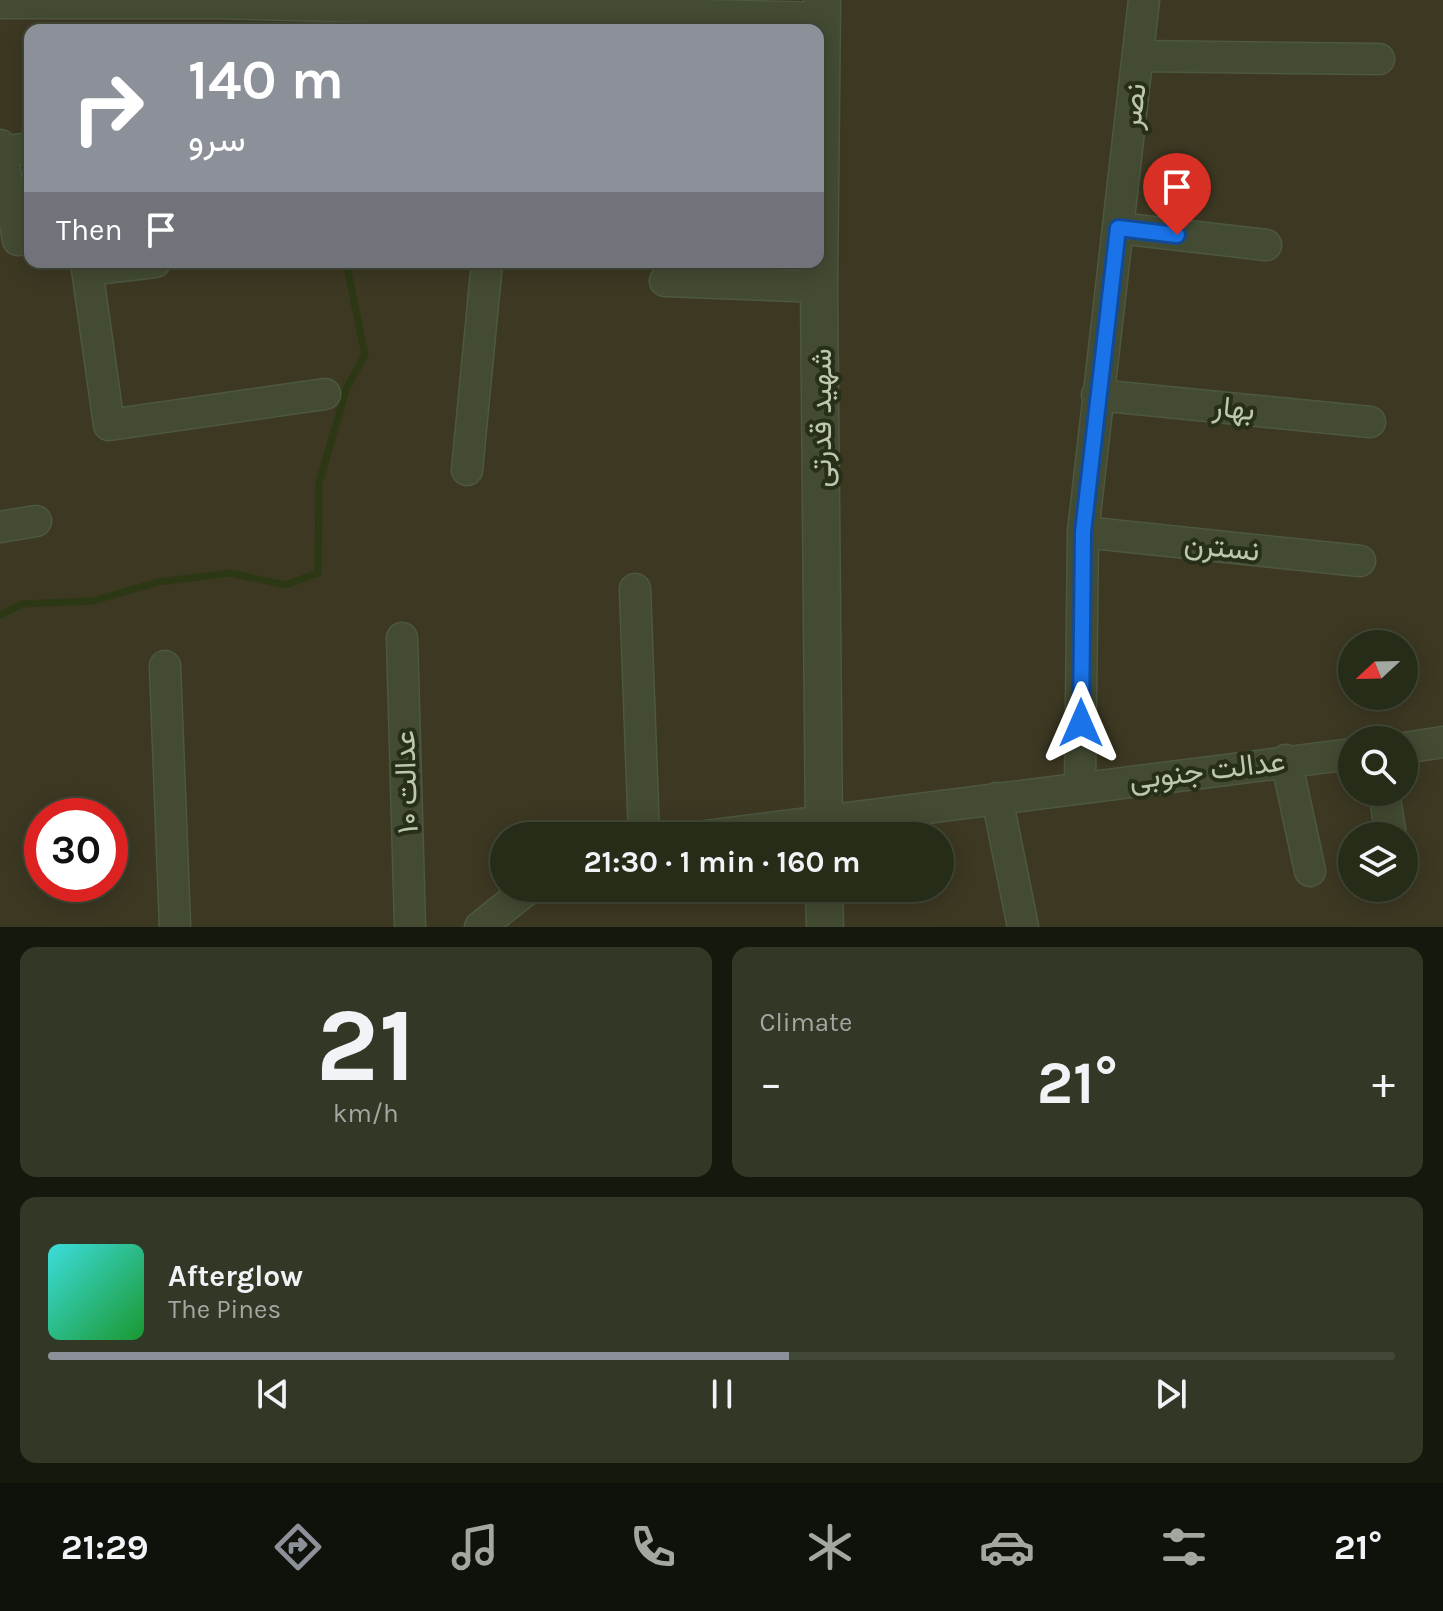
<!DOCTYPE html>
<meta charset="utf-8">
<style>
body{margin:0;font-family:Karla,Vazirmatn,sans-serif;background:#313825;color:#f1f3f6;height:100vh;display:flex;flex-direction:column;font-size:30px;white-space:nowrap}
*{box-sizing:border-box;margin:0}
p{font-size:26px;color:#a3a7a2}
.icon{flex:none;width:44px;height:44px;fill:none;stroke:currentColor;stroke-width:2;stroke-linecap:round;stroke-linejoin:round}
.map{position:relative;height:927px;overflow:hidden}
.sheet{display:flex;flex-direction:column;gap:20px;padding:20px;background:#14180d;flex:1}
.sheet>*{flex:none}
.hud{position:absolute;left:24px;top:24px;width:800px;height:244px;border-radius:16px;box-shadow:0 4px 20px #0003,0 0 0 2px #424837;background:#8c9099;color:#fff;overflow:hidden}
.needle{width:52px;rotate:248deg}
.controls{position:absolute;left:1338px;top:630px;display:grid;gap:16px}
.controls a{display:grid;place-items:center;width:80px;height:80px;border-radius:50%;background:#252c18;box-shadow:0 4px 20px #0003,0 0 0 2px #424837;font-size:40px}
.speed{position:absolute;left:24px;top:798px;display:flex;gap:16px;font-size:40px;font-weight:700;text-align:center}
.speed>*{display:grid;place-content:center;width:104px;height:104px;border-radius:50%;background:#252c18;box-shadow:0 4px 20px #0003,0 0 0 2px #424837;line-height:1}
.speed .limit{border:12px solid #d22;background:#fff;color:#111}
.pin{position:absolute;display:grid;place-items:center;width:68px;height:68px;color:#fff;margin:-82px -34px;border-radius:50% 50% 50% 0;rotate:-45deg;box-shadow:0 0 8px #0007}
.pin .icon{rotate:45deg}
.me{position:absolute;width:88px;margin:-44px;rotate:0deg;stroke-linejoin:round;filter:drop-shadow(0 0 6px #0008)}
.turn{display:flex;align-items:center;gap:28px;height:168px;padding:0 32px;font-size:36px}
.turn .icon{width:104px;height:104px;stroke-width:2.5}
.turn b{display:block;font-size:56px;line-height:68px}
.then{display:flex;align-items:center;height:76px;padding:0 32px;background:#0003;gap:16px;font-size:30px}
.big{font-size:60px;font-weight:700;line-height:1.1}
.sheet .widget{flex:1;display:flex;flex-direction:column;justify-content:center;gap:12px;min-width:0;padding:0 28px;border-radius:16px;background:#313825}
.sheet .dial{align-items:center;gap:0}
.dial b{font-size:104px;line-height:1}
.song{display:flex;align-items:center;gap:24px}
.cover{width:96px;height:96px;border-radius:12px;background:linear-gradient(135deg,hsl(180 70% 55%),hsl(130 70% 35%))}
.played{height:8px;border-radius:4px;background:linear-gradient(90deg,#8c9099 55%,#424837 55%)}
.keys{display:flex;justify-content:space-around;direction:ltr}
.heat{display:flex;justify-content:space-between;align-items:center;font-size:44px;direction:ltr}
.sheet .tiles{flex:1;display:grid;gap:20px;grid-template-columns:1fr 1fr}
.widget:last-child{grid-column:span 2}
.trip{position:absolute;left:490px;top:822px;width:464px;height:80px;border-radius:40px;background:#252c18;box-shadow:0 4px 20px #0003,0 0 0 2px #424837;font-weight:700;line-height:80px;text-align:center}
.dock{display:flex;height:128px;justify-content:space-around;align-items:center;background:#0f120a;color:#a3a7a2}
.dock .icon{width:56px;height:56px}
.dock .on{color:#8c9099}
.dock b{font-size:36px;color:#f1f3f6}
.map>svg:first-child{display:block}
</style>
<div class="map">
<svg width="1443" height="927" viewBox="0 0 1443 927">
<rect width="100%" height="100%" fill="#313b20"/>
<path fill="#3c3822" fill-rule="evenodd" d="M0,0H1443V927H0ZM30,30H818V262H30ZM1352,644H1404V696H1352ZM1352,740H1404V792H1352ZM42,816H110V884H42ZM504,836H940V888H504ZM1352,836H1404V888H1352Z"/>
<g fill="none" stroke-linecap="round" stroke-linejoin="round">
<path stroke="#2b3813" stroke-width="7" d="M398,30L402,14
M0,615L22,604L93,601L158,582L230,573L285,585L318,573L319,483L347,387L365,355L346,262"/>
<defs>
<path id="minor" d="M0,3H213L822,18
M1139,56L1379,59
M0,145L18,240
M0,152L30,148
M1118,228L1266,245
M86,262L109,425L325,394
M87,270L155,262
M665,281L819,287
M1097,395L1370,422
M467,470L487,262
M0,527L36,521
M1083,532L1360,561
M635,589L644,836
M402,638L410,927
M165,666L175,927
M1404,748L1443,742
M1286,760L1310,871
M1080,786L1083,532L1144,0
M1384,792L1391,836
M997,798L1023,927
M705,836L1352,754
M480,927L529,888"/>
<path id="tertiary" d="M822,0L819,287L824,836
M824,888L825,927"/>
</defs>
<use href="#minor" stroke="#4e5740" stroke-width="33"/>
<use href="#tertiary" stroke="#4e5740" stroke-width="39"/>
<use href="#minor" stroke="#434b33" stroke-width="30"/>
<use href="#tertiary" stroke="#434b33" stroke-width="36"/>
</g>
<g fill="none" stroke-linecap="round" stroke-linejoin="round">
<defs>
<path id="route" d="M1081,723L1083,532L1118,228L1177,235"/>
</defs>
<use href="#route" stroke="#114b97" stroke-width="20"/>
<use href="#route" stroke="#1a73e8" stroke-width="14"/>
</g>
<g text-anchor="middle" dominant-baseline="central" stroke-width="8" stroke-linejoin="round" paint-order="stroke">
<g font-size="30" fill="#bec7ae" stroke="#272f19">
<text transform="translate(1133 106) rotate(-83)">نصر</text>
<text transform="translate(1234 408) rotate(6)">بهار</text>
<text transform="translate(821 418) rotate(-90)">شهید قدرتی</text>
<text transform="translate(1222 547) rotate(6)">نسترن</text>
<text transform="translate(1207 770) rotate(-7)">عدالت جنوبی</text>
<text transform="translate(406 782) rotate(-92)">عدالت ۱۰</text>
</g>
</g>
</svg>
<div class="controls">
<a><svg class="needle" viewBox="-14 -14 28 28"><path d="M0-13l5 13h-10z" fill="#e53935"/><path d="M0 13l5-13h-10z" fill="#a3a7a2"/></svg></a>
<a><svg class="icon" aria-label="search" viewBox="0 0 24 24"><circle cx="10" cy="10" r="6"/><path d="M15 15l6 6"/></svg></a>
<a><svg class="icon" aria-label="layers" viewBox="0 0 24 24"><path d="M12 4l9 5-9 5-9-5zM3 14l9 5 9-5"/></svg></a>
</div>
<div class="speed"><div class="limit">30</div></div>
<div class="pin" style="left:1177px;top:235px;background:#d93025"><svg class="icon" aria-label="arrive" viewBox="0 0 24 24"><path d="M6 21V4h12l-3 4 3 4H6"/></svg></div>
<svg class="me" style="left:1081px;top:723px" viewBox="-20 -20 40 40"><path d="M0-17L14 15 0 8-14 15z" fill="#1a73e8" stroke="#fff" stroke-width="4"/></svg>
<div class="trip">21:30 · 1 min · 160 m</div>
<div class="hud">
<div class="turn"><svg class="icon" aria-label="right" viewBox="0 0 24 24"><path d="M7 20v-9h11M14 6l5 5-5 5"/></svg><div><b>140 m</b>سرو</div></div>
<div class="then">Then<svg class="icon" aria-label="arrive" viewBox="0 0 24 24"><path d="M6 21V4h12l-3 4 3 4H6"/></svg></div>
</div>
</div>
<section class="sheet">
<div class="tiles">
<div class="widget dial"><b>21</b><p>km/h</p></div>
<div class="widget"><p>Climate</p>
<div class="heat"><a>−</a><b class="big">21°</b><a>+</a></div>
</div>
<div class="widget">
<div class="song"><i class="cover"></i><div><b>Afterglow</b><p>The Pines</p></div></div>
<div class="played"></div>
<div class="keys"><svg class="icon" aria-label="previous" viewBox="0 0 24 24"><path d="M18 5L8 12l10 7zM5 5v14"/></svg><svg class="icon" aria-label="pause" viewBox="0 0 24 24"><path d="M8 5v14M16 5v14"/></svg><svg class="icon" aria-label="next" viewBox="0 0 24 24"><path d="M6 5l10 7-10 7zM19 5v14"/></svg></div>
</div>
</div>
</section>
<nav class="dock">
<b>21:29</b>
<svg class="icon on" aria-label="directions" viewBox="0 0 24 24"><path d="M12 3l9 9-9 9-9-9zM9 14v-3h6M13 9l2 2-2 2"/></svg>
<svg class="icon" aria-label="music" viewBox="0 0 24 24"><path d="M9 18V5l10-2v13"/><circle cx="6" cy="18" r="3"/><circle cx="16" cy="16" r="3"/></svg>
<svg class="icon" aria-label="phone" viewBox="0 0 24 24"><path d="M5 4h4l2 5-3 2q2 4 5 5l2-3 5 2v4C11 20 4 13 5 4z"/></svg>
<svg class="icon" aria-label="climate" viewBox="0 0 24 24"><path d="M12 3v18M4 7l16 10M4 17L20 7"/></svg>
<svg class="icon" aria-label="car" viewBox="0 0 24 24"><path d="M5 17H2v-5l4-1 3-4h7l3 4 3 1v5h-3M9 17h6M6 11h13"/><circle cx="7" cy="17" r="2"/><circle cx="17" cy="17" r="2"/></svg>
<svg class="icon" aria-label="filters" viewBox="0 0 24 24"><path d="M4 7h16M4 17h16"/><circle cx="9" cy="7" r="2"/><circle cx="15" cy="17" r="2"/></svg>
<b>21°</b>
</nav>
